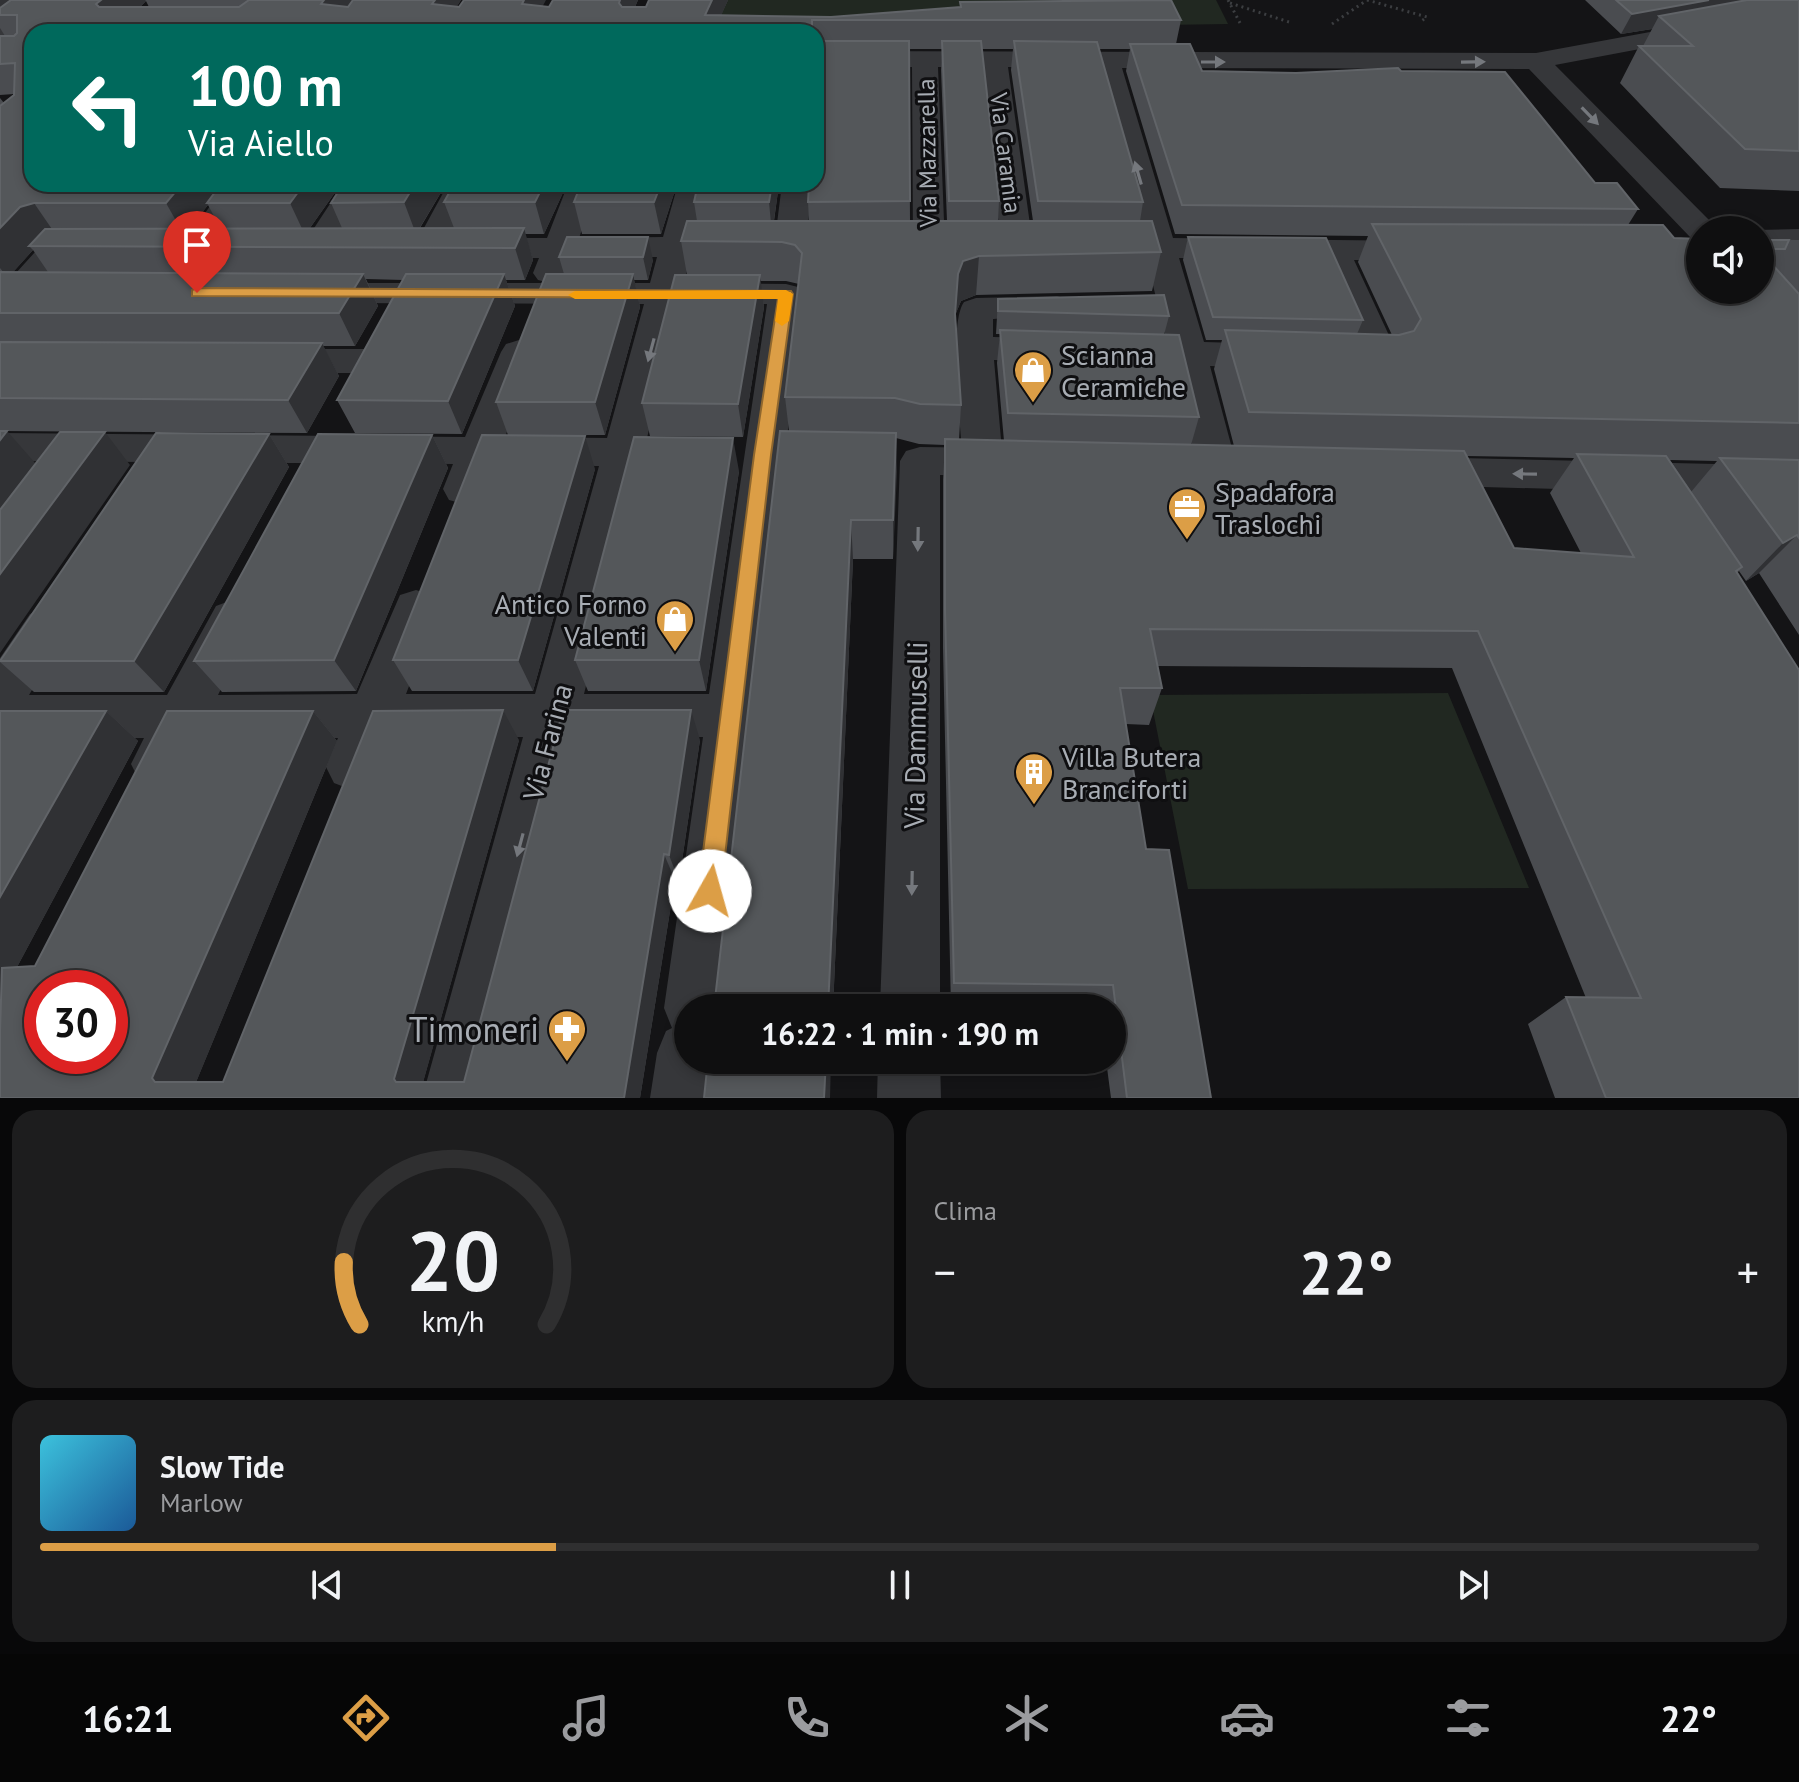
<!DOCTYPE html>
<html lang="it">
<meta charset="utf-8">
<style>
body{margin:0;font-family:"PT Sans",sans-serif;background:#1d1d1e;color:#f1f3f6;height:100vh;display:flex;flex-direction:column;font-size:30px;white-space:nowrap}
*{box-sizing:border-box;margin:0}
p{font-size:26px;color:#9b9c9f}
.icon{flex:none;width:44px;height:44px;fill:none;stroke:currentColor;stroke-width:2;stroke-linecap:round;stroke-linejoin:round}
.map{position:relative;height:1098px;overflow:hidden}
.details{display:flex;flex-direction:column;gap:12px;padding:12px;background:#080809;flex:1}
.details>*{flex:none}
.banner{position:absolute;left:24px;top:24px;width:800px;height:168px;border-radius:24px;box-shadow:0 4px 12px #0003,0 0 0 2px #2f2f30;background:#00695c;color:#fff;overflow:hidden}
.buttons{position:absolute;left:1686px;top:216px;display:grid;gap:16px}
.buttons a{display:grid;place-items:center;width:88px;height:88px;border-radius:50%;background:#0f0f10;box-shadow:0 4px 12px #0003,0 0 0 2px #2f2f30;font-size:40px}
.speed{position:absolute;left:24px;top:970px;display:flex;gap:16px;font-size:40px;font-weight:700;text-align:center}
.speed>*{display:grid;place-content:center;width:104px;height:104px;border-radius:50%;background:#0f0f10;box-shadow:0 4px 12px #0003,0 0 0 2px #2f2f30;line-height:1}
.speed .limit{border:12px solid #d22;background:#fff;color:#111}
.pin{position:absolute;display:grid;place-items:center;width:68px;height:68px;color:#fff;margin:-82px -34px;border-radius:50% 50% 50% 0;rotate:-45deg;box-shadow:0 0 8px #0007}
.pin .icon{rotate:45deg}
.me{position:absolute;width:88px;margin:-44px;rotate:7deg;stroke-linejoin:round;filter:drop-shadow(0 0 6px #0008)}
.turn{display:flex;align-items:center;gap:28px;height:168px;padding:0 32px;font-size:36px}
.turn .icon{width:104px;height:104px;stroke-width:2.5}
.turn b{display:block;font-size:56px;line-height:68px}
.big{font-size:60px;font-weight:700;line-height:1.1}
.details .card{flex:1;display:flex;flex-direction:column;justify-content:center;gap:12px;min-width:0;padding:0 28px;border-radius:24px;background:#1d1d1e}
.details .dial{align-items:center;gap:0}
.dial svg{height:208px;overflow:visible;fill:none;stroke:#2f2f30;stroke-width:7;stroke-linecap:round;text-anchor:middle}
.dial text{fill:#f1f3f6;stroke:none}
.song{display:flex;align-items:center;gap:24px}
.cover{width:96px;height:96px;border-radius:12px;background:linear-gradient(135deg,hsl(190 70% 55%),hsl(210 70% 35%))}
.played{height:8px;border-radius:4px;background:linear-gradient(90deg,#dc9e46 30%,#2f2f30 30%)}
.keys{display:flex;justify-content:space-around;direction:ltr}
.heat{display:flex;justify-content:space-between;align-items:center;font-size:44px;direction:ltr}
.details .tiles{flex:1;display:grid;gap:12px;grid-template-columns:1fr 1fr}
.card:last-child{grid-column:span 2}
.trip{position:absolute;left:674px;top:994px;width:452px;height:80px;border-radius:40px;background:#0f0f10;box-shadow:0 4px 12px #0003,0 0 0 2px #2f2f30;font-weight:700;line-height:80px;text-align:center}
.tabs{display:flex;height:128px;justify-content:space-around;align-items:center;background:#060606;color:#9b9c9f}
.tabs .icon{width:56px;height:56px}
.tabs .current{color:#dc9e46}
.tabs b{font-size:36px;color:#f1f3f6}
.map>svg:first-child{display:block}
</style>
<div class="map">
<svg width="1799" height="1098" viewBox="0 0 1799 1098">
<rect width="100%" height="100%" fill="#141416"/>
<path fill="#212821" d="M703,0H1216L1228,24L688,32Z
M1448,693L1529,888L1188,889L1150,695Z"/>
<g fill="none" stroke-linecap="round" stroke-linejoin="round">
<path stroke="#3c3e41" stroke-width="3" stroke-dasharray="2 4" stroke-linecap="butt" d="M1228,0L1240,23
M1367,0L1427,17L1420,22
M1230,3L1289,22
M1332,24L1367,0"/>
<path fill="#36373a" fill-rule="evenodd" d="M32,0H59L9,40L0,42V23Z
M1784,0H1799V11L1730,32L1555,65L1712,223L1717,230H1700V239L1690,237L1529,69L1122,68L1173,238L1422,241L1434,244L1438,251L1434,258L1422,261L1354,260L1400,359L1395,367C1376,372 1355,371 1336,366L1331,358L1336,350L1358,347L1320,260L1179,258L1204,342L1276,344L1289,348L1294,356L1289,364L1276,368L1210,366L1237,467L1231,477L1217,481L1203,477L1197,467L1173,365L1112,360L1107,352L1112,344L1125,340L1167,342L1146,257L1087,254L1083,247L1087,240L1141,238L1095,68L1008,67L1033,246L1029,253L1017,256L1005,253L1001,246L982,67H938L945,247L941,254L929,257L917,254L913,247L912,67H816V51L1536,53L1726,18Z
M226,184H256L207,256L195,259L183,256L179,249Z
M343,184H373L329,255L317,258L305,255L301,248Z
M448,184H478L441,255L429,258L417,255L413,248Z
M568,184H598L579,238L663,237L678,184H708L695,237L754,240L758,247L754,254L690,257L684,283L786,284L798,287L803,294L724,1008H688V1060H719L714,1098H650L657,1053L666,1031L672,1028L664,1008L703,737H574L486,1098H422L523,737L389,738L370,783L352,790L334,783L326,767L338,738H196L175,780L157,787L139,780L131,764L144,738L0,739V658L30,614L47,608L64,614L70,627L29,695H167L216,606L232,600L248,606L255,619L218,695L357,694L400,595L416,590L432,595L439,608L406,694H535L599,466L494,465L479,500L464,504L449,500L443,489L453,464L0,461V433L465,437L501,352L506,344L519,340L532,344L537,352L505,437L607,438L644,304L312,303L300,300L295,293L300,286L312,283H650L657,257H572L562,280L550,283L538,280L533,273L539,258H471L459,255L455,248L459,241L471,238H547ZM679,304H767L709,694H584L640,466L668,462L674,452L668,442L647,438Z
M782,184H812L806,247L802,254L790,257L778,254L774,247Z
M57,238L106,241L110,248L106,255L66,258C49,277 35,305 6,298L1,291L6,284L45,241Z
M1057,296L1069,300L1075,307L1069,314L993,319V337L1057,338L1070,342L1075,350L1070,358L1057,362L994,360L1003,462L997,472L983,476L969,472L963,462C961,430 948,324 964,302L976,298Z
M270,349H370L383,353L389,361L383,369L370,373H270L257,369L251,361L257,353Z"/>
<path fill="#36373a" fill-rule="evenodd" d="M1799,229V249H1760V230H1757Z
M920,447L1002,448L1016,452L1022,462L1016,472L1002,476L940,475V1008H880L900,461L906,451Z
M1415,457L1799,466V496L1415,485L1400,481L1394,471L1400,461Z
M878,1060H940L941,1098H877Z"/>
</g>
<path fill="#4a4c50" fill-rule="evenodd" d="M0,0H461L457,6L549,7L553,0H638L635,7H646L649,0H728L721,15L831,17L960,8V2L1181,20L1176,44L1202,71L1296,73L1401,71L1638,209L1628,225L1674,238L1799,240V635L1759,573L1746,581L1739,571L1737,573L1799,1098H1555L1528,1024L1566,997L1586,998L1452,668L1157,666L1162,688L1149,725L1126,724L1146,849L1211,1098H1111L1106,1060H1112V1008H951L943,648V479L945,445L919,444L896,438L893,559H853L833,1008H714L789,431L785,397L799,284L786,281H760L764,307L743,437L650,436L642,403L687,275L681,241L697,221L694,202L779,184L774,221H809L808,202L816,184V32H32V184H341L310,228H342L331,203L446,184L420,228H454L444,202L567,184L544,234H525L533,260L525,280H506L515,306L462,434L355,433L337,400L403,280L366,279L378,306L355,346H323L339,376L307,433L0,431V98L4,103L14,94L0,95V36H5L0,28ZM146,1L149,7H140ZM909,49H942L941,70L947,221H910ZM982,49H1013L1011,70L1033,221H998L999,201ZM1099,49H1130L1126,71L1175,234L1368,236L1358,262L1392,335L1357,334L1363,320L1188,237L1183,260L1206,340H1222L1214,369L1234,446L1191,445L1199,417L1164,335L1169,316L998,299L996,334H1000L997,363L1004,441L959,440L961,405L956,322V313L961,301L976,295L1152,291L1161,252L1140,221L1143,202ZM208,205L221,229H189ZM33,250L48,272H13ZM1466,456L1574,458L1550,493L1581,553L1514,548ZM1670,460L1717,461L1691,492Z
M1585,0H1799V191L1720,188L1620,83L1639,46H1643L1652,29L1621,34Z
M677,184L661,234H582L574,202Z
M567,237L653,260L648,280H634L640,307L605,435H508L496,402L564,274L559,257Z
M269,434L289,467L164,692H34L0,662Z
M432,435L448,468L356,691L222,692L194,661Z
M595,469L533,691H412L393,660Z
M739,471L706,691H588L575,660Z
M0,711H106L138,741L17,967L35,966L313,711L337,741L196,1082H223L519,740L423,1082H464L700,740L679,881L675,880L640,1098H0L2,996L0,999Z"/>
<path fill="#303134" d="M0,0H27L0,15Z
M101,0H145L146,1L112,32L96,4Z
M324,0H353L332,32L321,4Z
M435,0H461L441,32L432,4Z
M524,0H546L529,32L522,4Z
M620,0H638L624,31L619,3Z
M712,0H728L714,32L705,15Z
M1709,0H1755L1659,16L1652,29L1621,34L1632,14Z
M182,184H224L207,203L208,205L184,235L166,203Z
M304,184H341L305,235L290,203Z
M415,184H446L416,234L404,202Z
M544,184H567L544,234L535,202Z
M661,184H677L661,234L654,202Z
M772,184H779L772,234L769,202Z
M34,203L56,235L29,246L33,250L8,278L0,268V228L20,207Z
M524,228L533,260L525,280L515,248Z
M648,237L653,260L648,280L643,257Z
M979,256L976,295L961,301L956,313L953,354L958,274L963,261Z
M363,274L378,306L355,346L339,313Z
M504,274L515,306L462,434L448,401Z
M633,274L640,307L605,435L595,402Z
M760,275L764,307L743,437L738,404Z
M322,343L339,376L307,433L288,400Z
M7,431L36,464L0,510V440Z
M105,432L130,465L0,653V574Z
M896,433L897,472L893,559V520Z
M269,434L289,467L164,692L134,661Z
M432,435L448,468L356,691L334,660Z
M585,436L595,469L533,691L518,660Z
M733,438L739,471L706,691L699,660Z
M851,520L853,559L833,1008H828Z
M1797,535L1759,573L1746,581L1783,543Z
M503,710L519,740L419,1097L396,1082L394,1079Z
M691,710L700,740L679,881L669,855Z
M106,711L138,741L0,999V897Z
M313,711L337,741L190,1097L155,1082L152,1078Z
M664,854L675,880L640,1098H624Z
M826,1060H831L830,1098H824Z"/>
<path fill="#54575a" stroke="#616468" stroke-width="2" fill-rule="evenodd" d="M11,0H101L96,4L99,7H239L249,0H324L321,4L348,7L353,0H435L432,4L459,7L464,0H524L522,4L549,7L553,0H620L619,3L622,7H646L649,0H712L705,15L831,17L961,7L960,2L1171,0L1181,20H812V32H32V184H182L166,203H34L20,207L0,228V106L14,95L15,63L0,64V36H14L17,33V15H0V8Z
M1616,0H1709L1632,14Z
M1747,0H1799V151L1745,149L1639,46H1693L1659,16Z
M816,41H909L910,201L808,202L809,184H816Z
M942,41H981L999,201H949Z
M1014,41L1097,42L1143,202L1038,201Z
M1130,44H1190L1202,71L1296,73L1398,68L1401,71L1505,72L1595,183H1617L1638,209L1182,205Z
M221,184H304L290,203H207Z
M343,184H415L404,202L331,203Z
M454,184H544L535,202H444Z
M581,184H661L654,202H574Z
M698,184H772L769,202H694Z
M687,221H1152L1161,252L979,256L963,261L958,274L955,314L961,405L920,404L895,398L785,397L802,253L795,245L782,242L681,241Z
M1372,224L1663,225L1674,238L1700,239V290H1760V240H1789L1785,249H1766L1763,254L1799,294V423L1249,412L1225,330L1399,335L1414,331L1421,319Z
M524,228L515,248L29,246L45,229Z
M567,237H648L643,257H559Z
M1188,237L1326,238L1363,320L1213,317Z
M0,272L363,274L339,313H0Z
M406,274H504L448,401L337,400Z
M546,274H633L595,402H496Z
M675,275H760L738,404L642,403Z
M1164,295L1169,316L998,311V299Z
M1000,330L1179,335L1199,417L1008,413Z
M0,342L322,343L288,400L0,398Z
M0,431H7L0,440Z
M780,431L896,433L893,520H851L828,1008H714Z
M60,432H105L0,574V510Z
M156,433L269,434L134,661H0Z
M318,434L432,435L334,660L194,661Z
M482,435L585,436L518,660H393Z
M634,437L733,438L699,660H575Z
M945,439L1464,451L1514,548L1634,557L1577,454L1666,456L1742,567L1736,571L1799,670V1098H1606L1566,997L1641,998L1478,631L1150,629L1162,688H1120L1146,849L1169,850L1211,1098H1127L1113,985L954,983L945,610Z
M1720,458L1799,460V538L1797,535L1783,543Z
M503,710L394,1079L396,1082H464L563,710H691L669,855L664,854L624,1098H0V1032L2,968L35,966L167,711H313L152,1078L155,1082H223L373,711ZM42,988H110V1056H42Z
M0,711H106L0,897Z
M708,1060H826L824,1098H704Z"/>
<defs><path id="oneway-solid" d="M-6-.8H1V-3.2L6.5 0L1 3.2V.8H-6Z" transform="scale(2)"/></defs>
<g fill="#75787d">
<use href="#oneway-solid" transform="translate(1213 62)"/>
<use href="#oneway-solid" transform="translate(1473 62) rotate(-1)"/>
<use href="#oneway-solid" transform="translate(1590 116) rotate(46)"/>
<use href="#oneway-solid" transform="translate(1138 173) rotate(-106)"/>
<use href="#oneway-solid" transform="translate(651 350) rotate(105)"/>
<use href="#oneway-solid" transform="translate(1525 474) rotate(-179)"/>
<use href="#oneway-solid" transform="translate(918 539) rotate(91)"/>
<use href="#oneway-solid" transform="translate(520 845) rotate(105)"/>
<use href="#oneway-solid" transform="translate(912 883) rotate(91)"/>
</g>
<path fill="#dc9e46" stroke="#8f672e" stroke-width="2" d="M197,288L791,291L793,294L771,455L721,891L718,899L710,902L701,899L698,891L754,455L778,298L192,296V290Z"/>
<path fill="#f59e0b" d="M786,290L793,294L789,321L782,326L775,321L778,299H575L568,295L575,291Z"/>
<defs>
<symbol id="shop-pin" viewBox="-11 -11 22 30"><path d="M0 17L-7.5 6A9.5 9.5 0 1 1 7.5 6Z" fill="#dc9e46" stroke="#0f0f11"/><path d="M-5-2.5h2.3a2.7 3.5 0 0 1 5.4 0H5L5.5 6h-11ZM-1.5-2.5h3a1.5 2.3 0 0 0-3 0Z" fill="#fff"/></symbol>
<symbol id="office-pin" viewBox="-11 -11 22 30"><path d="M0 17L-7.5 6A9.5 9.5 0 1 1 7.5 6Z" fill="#dc9e46" stroke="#0f0f11"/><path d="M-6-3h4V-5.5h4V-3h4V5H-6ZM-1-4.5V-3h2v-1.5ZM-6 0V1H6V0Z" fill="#fff"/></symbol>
<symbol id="building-pin" viewBox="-11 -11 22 30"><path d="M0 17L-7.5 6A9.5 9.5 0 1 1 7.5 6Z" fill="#dc9e46" stroke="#0f0f11"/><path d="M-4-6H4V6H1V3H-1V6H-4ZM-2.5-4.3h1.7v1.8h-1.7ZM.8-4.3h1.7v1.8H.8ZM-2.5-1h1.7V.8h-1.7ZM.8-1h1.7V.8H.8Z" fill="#fff"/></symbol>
<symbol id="pharmacy-pin" viewBox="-11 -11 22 30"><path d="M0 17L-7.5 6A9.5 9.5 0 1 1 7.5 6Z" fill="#dc9e46" stroke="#0f0f11"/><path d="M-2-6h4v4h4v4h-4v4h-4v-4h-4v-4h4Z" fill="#fff"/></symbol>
</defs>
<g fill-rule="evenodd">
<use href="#shop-pin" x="1011" y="348" width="44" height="60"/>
<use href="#office-pin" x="1165" y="485" width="44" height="60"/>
<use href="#shop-pin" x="653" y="597" width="44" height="60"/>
<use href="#building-pin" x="1012" y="750" width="44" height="60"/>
<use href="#pharmacy-pin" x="545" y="1007" width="44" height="60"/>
</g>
<g text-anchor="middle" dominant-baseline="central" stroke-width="6" stroke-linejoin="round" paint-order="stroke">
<g font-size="24" fill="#a8adb4" stroke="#0f0f11">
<text transform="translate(927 153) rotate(-91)">Via Mazzarella</text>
<text transform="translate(1006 153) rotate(83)">Via Caramia</text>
</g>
<g font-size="28" fill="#a8adb4" stroke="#0f0f11" text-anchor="start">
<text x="1061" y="354">Scianna<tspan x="1061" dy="32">Ceramiche</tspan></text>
<text x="1215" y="491">Spadafora<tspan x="1215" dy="32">Traslochi</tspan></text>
<text x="647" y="603" text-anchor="end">Antico Forno<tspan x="647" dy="32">Valenti</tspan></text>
<text x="1062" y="756">Villa Butera<tspan x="1062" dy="32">Branciforti</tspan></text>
</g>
<g font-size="28" fill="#a8adb4" stroke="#0f0f11">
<text transform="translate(915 735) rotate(-89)">Via Dammuselli</text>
<text transform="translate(547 742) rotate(-75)">Via Farina</text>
</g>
<g font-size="34" fill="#a8adb4" stroke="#0f0f11" text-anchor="end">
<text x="539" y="1029">Timoneri</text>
</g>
</g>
</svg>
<div class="buttons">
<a><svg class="icon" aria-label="sound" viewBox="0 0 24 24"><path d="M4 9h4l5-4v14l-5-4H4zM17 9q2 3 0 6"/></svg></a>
</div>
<div class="speed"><div class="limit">30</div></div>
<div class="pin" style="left:197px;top:293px;background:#d93025"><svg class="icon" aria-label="arrive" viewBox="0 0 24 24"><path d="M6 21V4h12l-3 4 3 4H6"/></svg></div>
<svg class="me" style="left:710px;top:891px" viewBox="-20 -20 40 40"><circle r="19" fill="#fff"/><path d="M0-13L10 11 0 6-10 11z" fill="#dc9e46"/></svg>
<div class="trip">16:22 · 1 min · 190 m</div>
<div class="banner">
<div class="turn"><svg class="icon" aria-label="left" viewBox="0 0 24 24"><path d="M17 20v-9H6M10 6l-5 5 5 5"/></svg><div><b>100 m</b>Via Aiello</div></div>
</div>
</div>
<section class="details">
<div class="tiles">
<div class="card dial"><svg viewBox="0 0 100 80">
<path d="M14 69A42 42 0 1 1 86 69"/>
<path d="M14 69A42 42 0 0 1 8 45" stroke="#dc9e46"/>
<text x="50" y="56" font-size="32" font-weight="700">20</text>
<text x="50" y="72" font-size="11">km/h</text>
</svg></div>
<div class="card"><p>Clima</p>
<div class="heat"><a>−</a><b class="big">22°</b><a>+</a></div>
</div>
<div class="card">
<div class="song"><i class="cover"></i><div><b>Slow Tide</b><p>Marlow</p></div></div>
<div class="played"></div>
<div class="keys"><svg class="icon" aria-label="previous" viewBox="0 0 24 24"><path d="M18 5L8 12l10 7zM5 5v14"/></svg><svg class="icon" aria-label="pause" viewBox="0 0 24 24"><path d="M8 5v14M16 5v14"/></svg><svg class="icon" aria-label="next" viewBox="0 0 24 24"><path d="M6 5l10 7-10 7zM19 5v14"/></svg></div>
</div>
</div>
</section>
<nav class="tabs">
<b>16:21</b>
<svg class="icon current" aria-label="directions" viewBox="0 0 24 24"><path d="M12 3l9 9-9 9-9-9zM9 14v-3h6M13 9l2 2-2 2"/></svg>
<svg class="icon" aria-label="music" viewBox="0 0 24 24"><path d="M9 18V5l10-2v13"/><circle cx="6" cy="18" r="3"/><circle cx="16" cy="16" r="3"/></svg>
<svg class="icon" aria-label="phone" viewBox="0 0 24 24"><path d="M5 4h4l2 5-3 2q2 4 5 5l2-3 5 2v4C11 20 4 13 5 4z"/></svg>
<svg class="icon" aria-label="climate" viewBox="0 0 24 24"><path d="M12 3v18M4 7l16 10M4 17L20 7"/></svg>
<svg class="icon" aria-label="car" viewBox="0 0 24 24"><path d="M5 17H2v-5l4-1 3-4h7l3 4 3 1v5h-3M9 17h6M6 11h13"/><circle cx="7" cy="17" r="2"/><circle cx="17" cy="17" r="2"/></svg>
<svg class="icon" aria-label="filters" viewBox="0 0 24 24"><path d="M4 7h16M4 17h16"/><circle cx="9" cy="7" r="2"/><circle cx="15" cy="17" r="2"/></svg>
<b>22°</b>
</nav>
